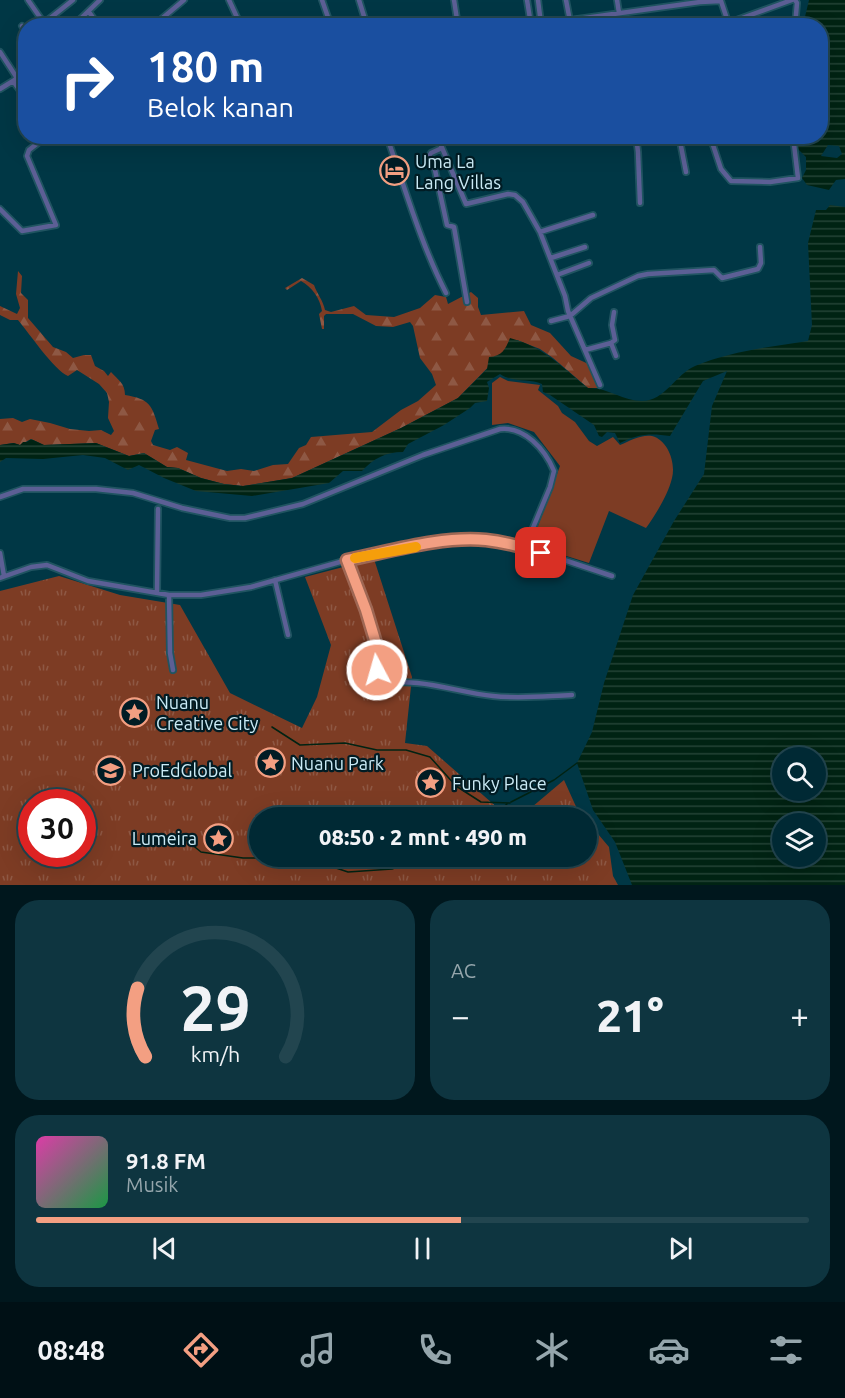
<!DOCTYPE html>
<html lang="id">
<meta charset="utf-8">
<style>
body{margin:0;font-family:Ubuntu,sans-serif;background:#0e3540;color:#f1f3f6;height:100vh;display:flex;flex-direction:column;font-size:22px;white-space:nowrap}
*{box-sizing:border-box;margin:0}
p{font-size:20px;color:#95a6ac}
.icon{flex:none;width:33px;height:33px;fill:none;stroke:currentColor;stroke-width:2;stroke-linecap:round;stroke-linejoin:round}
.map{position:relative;height:885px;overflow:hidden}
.side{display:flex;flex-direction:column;gap:15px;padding:15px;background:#00171d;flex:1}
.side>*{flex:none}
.hud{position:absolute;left:18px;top:18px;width:810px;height:126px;border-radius:24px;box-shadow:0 6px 24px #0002,0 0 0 2px #22454f;background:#1a4fa0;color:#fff;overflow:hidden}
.controls{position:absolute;left:772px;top:747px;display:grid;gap:12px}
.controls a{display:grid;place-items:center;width:54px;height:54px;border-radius:50%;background:#002934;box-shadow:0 6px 24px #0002,0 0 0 2px #22454f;font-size:30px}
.speed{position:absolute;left:18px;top:789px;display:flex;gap:12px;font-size:30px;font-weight:700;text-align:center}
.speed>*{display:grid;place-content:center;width:78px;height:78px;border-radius:50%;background:#002934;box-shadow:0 6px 24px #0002,0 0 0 2px #22454f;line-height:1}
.speed .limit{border:9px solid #d22;background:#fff;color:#111}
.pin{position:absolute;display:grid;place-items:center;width:51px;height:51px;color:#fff;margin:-26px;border-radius:12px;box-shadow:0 3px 9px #0006}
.me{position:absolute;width:66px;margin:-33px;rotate:354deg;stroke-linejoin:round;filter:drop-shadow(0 0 4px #0008)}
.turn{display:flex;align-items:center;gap:21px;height:126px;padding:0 30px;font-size:27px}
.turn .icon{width:78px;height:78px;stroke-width:2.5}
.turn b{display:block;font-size:42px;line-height:51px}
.big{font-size:45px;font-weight:800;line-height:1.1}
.side .card{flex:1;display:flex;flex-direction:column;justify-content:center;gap:9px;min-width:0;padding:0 21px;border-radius:24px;background:#0e3540}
.side .dial{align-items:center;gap:0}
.dial svg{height:156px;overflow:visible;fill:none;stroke:#22454f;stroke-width:7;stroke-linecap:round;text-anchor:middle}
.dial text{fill:#f1f3f6;stroke:none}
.song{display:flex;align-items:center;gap:18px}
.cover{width:72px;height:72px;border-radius:9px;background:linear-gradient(135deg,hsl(320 70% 55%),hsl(140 70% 35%))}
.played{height:6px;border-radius:3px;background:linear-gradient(90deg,#f39f82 55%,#22454f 55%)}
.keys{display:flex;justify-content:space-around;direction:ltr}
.heat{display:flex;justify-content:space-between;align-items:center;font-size:33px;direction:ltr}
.side .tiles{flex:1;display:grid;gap:15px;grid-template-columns:1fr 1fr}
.card:last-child{grid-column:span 2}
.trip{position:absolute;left:249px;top:807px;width:348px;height:60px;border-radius:30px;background:#002934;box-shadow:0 6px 24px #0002,0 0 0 2px #22454f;font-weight:800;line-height:60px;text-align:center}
.tabs{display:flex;height:96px;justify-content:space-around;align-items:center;background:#001015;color:#95a6ac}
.tabs .icon{width:42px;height:42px}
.tabs .on{color:#f39f82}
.tabs b{font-size:27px;color:#f1f3f6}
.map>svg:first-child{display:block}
</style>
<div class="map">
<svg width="845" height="885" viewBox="0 0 845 885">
<defs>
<pattern id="forest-firs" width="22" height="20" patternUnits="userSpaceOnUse" patternTransform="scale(1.5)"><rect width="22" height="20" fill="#7d3c24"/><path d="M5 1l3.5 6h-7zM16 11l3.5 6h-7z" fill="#8e5844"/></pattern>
<pattern id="park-tufts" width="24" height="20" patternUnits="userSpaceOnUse" patternTransform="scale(1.5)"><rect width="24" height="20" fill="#7d3c24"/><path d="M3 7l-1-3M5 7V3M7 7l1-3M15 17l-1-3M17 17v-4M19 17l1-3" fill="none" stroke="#8e5844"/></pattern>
<pattern id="water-rules" width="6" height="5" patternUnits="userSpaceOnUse" patternTransform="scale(1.5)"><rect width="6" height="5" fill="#002313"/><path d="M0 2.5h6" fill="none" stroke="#244336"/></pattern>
</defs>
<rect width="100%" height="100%" fill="#003745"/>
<path fill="#7d3c24" d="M500,377L508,381L540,385L538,390L558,406L562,413L575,422L589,441L597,446L613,437L620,445C629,441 642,434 652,436C668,440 676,463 672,478C668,495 656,514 646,528L609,511L589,563L531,545L560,466L534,432L508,423L492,425V383Z"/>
<path fill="url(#forest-firs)" d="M18,271L22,276L21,293L28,300V318L53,347L66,352L73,358L84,355H91L95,366L104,371L108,376L111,372C118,380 125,383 125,395C150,399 152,405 159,429L155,430L151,441L153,445L170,450L177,447L188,453L186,460L227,471L241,469L254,471L273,465L288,464L299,448L306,445L311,437L372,432L401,410L418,401L436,385L432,374L420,358L413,326L410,322L393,327L376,326L353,314H326L324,316V329H322L319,314L322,311C320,298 312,287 301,281L287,290L285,288L302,278L314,285C317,294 323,300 325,310L331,312L354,306L366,315L394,317L420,308L435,295L446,297L448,304L471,292L478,298V307L481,315L524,311L531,325L550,333L571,356L595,367L602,385L598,388H588L553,358L540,349L517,340L506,349L458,398L401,428L292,478L243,486L224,484L201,478L178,468L167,467L144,453L129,456L96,443L44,445L31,439L20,445L13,443L0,445V419L13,418L22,422L30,419L50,423L70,429L89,431L101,430L111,435L114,431L108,418L109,402L107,393L99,384L77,370L68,376C54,370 29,333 18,320H10L0,315V306L17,314L20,308L16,294Z"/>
<path fill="url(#park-tufts)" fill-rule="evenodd" d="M374,559L412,677L405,743L427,746L508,817L532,807L564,780L578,811L583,817L260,818V856H586L587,821L609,847L613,876L618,885H0V591L59,576L120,595L180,605L230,693L302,728L317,697L331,645L305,577ZM32,802H82V854H32Z"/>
<path fill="url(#water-rules)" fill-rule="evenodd" d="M809,0H845V179L836,180L829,190L807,185L802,178L806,170V157L796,147V137L820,136V26L803,25ZM828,145L839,146L842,154L837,158L821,156Z
M830,205L845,207V885H632L615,842L593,810L577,763L592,732L604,683L633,595L674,521L704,474L712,406L727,371L703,381L670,436C650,433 638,434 620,443L615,433L607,432L602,437L599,436L594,425L550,395L543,392L542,384C529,378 512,383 500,374L487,382L489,388L487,401L475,403L470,408L444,425L408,444L403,452C386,452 374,458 362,471H343L329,483L252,496L196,491L164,478L139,465L128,470L105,458L83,455L43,459L6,458L0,462V445L14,443L20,445L23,442H27L31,439L44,445L96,443L129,456L144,453L167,467L178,468L201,478L224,484L243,486L292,478L401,428L458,398L487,369L489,357C502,356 505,350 510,338C546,348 560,366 588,388C607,387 623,401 642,401C665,401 676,374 695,366C731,351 770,347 808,341L812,325L808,243L816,210H826ZM783,758H816V790H783ZM783,824H816V856H783Z"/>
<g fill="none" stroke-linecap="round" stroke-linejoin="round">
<path stroke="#002313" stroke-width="1.5" d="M272,727L300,745L345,743L377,750H406L430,757L456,786L481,802L510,803
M511,802L554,780L577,763
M489,818L507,804
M156,835L185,839L201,852L243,858H306L348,872L392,869L427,856"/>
<defs>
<path id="minor" d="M28,0L46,26
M229,0L241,26
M322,0L331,26
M359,0L367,26
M454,0L458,26
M527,0L531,25
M538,0L541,24
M566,0L570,21
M617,0L619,13
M795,0L797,3L795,26
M89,12L99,26
M44,23L73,0
M22,26L26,31
M73,26L100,0
M153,26L184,0
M527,26L700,2L721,1L727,19L731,22L792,0
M721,26L729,22L730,26
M0,52L17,78
M13,81L26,99
M0,89L13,81L26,71
M391,136L388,140C406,191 421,244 446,293
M437,136L466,204L508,194L515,195L523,202L540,232L565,296L568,311L600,385
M636,136L638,152L640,203
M679,136L686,172
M713,145L721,169L731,181L770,182L798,178L793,136
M442,148L431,153L429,157L435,170L447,225L454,227L467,302
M0,209L22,231L56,225L27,156L29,150L47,136
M540,232L593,215
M551,258L585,247
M557,275L589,263
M551,321L570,316L591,298L638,276L648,274L714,270L722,278L758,269L761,263L760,247
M611,343L616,356
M585,350L611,343L615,340L612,325L614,312
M0,497L23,489H96L133,493L182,508L230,518H245L303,504L423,455L500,429C524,426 545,449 554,471L550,487L525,547
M0,553L4,576
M347,560C358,589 369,618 377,648C380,659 377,673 379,685C417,676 455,692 493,696C520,699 546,696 572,695
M0,578L31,567L47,565L88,581L169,595H201L251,587L347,560L440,543L475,540L503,542L525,547L612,576
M275,580L288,635
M157,593L158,509
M169,595L170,653L173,670"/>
</defs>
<use href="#minor" stroke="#205461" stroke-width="8"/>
<use href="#minor" stroke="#5c5f95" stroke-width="4.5"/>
</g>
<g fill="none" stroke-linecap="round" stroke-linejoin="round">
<defs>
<path id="route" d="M377,670L378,650L366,610L347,560C392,551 440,536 486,540C505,542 523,547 541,553"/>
</defs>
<use href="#route" stroke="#9e6754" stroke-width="15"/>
<use href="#route" stroke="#f39f82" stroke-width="10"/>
<path stroke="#f59e0b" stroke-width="10" d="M355,558L416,547"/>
</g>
<defs>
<symbol id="hotel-ring" viewBox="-11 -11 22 22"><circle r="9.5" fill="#011c24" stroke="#f39f82" stroke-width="1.5"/><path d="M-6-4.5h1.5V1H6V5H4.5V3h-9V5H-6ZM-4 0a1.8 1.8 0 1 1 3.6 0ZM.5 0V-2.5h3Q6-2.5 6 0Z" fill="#f39f82"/></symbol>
<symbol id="sight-ring" viewBox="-11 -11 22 22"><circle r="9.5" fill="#011c24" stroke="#f39f82" stroke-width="1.5"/><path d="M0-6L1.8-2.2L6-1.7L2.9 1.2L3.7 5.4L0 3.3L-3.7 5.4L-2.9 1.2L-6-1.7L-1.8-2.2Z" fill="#f39f82"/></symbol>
<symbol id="school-ring" viewBox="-11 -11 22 22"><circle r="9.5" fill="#011c24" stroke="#f39f82" stroke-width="1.5"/><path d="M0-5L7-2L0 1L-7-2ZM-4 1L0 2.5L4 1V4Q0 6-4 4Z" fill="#f39f82"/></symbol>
</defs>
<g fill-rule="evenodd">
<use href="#hotel-ring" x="378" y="154" width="33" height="33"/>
<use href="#sight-ring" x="118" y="696" width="33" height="33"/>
<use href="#sight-ring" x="254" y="746" width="33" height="33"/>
<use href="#school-ring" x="94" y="754" width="33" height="33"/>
<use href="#sight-ring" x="414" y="766" width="33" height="33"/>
<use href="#sight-ring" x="202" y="822" width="33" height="33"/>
</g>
<g text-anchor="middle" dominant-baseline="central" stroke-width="4.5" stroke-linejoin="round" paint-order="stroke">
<g font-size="18" fill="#cbebf6" stroke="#011c24" text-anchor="start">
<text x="415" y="161">Uma La<tspan x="415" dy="21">Lang Villas</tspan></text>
<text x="156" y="702">Nuanu<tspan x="156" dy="21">Creative City</tspan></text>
<text x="291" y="763">Nuanu Park</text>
<text x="132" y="770">ProEdGlobal</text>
<text x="452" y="783">Funky Place</text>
<text x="197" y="838" text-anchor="end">Lumeira</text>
</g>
</g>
</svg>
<div class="controls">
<a><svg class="icon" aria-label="search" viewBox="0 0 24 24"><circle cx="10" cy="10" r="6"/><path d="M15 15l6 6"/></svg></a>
<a><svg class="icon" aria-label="layers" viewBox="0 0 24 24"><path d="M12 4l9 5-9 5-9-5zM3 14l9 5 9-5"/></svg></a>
</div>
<div class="speed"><div class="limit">30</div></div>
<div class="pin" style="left:541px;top:553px;background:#d93025"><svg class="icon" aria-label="arrive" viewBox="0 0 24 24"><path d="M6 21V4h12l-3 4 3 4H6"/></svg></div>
<svg class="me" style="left:377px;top:670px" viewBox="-20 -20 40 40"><circle r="17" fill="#f39f82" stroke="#fff" stroke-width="3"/><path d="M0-11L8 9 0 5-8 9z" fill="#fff"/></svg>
<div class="trip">08:50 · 2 mnt · 490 m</div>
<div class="hud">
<div class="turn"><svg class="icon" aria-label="right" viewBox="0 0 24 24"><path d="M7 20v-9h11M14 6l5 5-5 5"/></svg><div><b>180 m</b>Belok kanan</div></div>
</div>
</div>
<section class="side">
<div class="tiles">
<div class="card dial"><svg viewBox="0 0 100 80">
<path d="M14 69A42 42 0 1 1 86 69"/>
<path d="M14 69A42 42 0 0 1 10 34" stroke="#f39f82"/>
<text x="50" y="56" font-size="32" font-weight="700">29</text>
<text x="50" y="72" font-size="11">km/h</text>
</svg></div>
<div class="card"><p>AC</p>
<div class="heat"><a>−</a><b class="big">21°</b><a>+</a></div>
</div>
<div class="card">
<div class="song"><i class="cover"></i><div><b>91.8 FM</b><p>Musik</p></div></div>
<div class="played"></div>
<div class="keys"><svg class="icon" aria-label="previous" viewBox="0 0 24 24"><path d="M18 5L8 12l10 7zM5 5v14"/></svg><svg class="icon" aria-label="pause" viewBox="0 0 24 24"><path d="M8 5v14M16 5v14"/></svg><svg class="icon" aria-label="next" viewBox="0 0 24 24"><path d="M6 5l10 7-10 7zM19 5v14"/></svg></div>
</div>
</div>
</section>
<nav class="tabs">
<b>08:48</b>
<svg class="icon on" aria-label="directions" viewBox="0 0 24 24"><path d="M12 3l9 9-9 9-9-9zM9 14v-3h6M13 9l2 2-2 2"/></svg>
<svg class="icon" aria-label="music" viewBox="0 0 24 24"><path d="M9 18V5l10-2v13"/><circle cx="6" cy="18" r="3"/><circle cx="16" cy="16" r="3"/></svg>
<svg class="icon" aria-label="phone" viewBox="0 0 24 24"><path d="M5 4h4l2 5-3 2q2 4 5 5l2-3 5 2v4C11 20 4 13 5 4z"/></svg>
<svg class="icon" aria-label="climate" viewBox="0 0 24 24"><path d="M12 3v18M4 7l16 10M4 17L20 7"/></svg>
<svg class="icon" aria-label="car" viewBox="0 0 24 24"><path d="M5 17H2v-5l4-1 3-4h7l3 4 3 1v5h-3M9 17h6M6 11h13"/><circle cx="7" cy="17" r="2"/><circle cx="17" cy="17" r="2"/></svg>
<svg class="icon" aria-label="filters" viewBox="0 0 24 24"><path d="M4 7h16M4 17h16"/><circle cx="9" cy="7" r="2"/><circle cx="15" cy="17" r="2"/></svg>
</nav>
